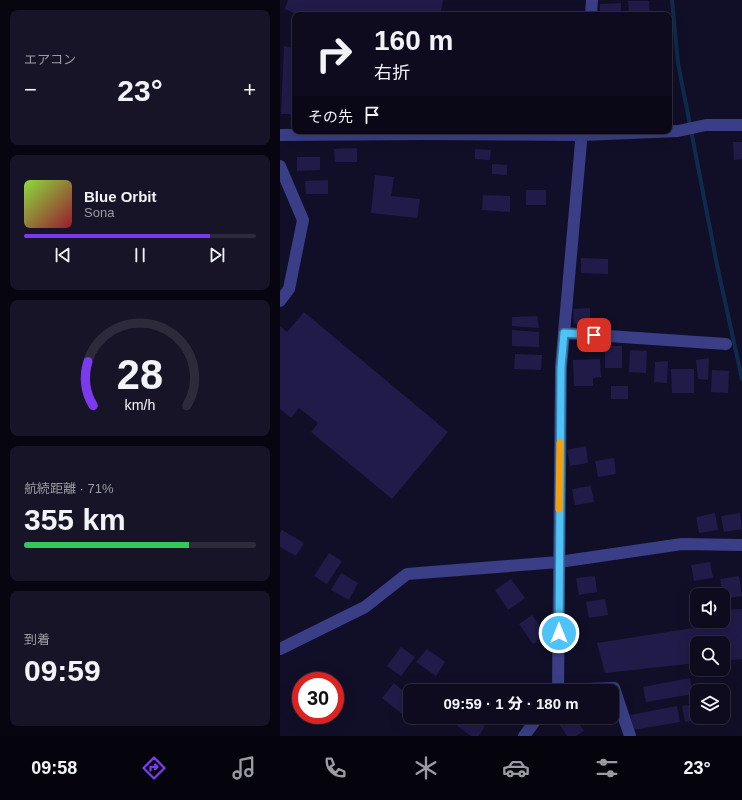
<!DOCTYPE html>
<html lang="ja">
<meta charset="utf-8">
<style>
body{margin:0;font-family:Helvetica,"Noto Sans JP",sans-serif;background:#161426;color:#f1f3f6;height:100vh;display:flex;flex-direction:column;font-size:15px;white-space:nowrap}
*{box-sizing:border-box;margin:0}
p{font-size:13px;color:#9a9ba4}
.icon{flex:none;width:22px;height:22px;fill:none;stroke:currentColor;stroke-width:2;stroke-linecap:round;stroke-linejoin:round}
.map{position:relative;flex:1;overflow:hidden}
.side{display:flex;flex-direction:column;gap:10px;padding:10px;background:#070610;width:280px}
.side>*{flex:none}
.top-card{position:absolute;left:12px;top:12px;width:380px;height:122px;border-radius:8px;box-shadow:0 4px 16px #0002,0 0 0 1px #2d2b3b;background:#0d0b1d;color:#f1f3f6;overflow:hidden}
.fabs{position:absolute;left:410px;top:588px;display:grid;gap:8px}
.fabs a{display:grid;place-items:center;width:40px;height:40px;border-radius:8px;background:#0d0b1d;box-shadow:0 4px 16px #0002,0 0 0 1px #2d2b3b;font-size:20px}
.speed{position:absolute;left:12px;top:672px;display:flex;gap:8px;font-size:20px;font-weight:700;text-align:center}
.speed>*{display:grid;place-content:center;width:52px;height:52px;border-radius:50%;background:#0d0b1d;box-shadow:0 4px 16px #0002,0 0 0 1px #2d2b3b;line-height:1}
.speed .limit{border:6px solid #d22;background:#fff;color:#111}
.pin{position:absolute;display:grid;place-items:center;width:34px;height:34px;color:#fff;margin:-17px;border-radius:8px;box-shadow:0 2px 6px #0006}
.me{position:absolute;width:44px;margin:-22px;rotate:0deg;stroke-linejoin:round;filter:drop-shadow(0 0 3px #0008)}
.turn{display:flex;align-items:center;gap:14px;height:84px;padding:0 16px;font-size:18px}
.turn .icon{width:52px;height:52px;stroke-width:2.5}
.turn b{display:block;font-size:28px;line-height:34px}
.then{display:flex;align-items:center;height:38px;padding:0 16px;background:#0003;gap:8px;font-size:15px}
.big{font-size:30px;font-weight:800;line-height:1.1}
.side .card{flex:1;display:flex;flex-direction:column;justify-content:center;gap:6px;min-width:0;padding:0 14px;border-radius:8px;background:#161426}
.side .dial{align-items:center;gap:0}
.dial svg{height:104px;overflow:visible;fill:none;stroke:#2d2b3b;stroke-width:7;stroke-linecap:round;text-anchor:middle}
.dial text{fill:#f1f3f6;stroke:none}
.song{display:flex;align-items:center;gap:12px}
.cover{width:48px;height:48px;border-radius:6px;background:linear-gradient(135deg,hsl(90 70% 55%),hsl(350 70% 35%))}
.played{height:4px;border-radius:2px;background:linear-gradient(90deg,#7c3aed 80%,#2d2b3b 80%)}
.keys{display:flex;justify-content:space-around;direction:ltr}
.heat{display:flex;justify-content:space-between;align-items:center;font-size:22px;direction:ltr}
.charge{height:6px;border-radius:3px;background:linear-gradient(90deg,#34c759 71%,#2d2b3b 0)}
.trip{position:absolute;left:123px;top:684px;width:216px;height:40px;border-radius:8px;background:#0d0b1d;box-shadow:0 4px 16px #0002,0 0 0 1px #2d2b3b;font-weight:800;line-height:40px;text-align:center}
.tabs{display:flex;height:64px;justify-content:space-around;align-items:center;background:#05040c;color:#9a9ba4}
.tabs .icon{width:28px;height:28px}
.tabs .current{color:#7c3aed}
.tabs b{font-size:18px;color:#f1f3f6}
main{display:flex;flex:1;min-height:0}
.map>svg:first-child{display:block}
</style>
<main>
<section class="side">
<div class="card"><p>エアコン</p>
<div class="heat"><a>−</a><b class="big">23°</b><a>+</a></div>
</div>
<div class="card">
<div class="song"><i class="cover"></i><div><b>Blue Orbit</b><p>Sona</p></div></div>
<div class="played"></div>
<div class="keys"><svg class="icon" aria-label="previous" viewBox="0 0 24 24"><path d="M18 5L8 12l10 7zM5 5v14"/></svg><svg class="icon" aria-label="pause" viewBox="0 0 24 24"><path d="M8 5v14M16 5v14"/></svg><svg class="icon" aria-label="next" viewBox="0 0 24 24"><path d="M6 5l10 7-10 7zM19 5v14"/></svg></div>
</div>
<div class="card dial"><svg viewBox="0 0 100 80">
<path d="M14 69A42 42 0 1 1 86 69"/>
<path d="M14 69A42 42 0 0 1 10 35" stroke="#7c3aed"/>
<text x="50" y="56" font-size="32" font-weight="700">28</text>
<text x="50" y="72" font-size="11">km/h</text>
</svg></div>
<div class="card"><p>航続距離 · 71%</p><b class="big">355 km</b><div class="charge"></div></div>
<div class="card"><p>到着</p><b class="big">09:59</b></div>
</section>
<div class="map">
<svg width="462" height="736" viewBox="0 0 462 736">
<rect width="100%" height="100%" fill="#110f27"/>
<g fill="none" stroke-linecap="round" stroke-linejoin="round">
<path stroke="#0e2b4c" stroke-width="4" d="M392,0L398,63L437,265L462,379"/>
</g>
<path fill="#201b48" d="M8,0H163L160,15H18L5,9Z
M348,1H369L370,15H349Z
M341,3V15H320V4Z
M4,46L15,49V114H1Z
M453,142H462V159L454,160Z
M77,148V162H55L54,149Z
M195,149L211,150L210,160L195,159Z
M17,157H40V170L17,171Z
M212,164L227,165V175L212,174Z
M95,175L114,177L111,196L140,199L137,218L91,213Z
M48,180V194H26L25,181Z
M246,190H266V205H246Z
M203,195L230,196V212L202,210Z
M301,258L328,259V274L301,273Z
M310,308V324H294L293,309Z
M24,312L168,432L112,499L31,432L38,423L19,408L11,418L0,409V326L7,332Z
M257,316L259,328L232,326V317Z
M232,330L259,332V347L232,346Z
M325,346H342V368H325Z
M350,350L367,351L366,373L349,372Z
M235,354L262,355L261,370L234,369Z
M429,358L428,380L418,379L416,360Z
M320,359L321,377L313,378V386H294L293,360Z
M388,361L387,383L374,382L375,362Z
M391,369H414V393H392Z
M432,370L449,371L448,393L431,392Z
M331,386H348V399H331Z
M306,446L308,463L290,466L287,450Z
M334,458L336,474L318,477L315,461Z
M311,486L314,502L295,505L292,489Z
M435,513L438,530L419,533L416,517Z
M460,513L462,529L444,532L441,516Z
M2,530L24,543L16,556L0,547V533Z
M49,553L62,561L47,584L34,576Z
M430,562L433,578L414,581L411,565Z
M61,573L78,583L69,600L51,590Z
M315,576L317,592L299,595L296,578Z
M459,576L462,596L444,599L440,579Z
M231,579L245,598L228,610L215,590Z
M428,591L429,595H417V610H412L410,594Z
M325,599L328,615L309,618L306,602Z
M462,609V659L443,661V643H417V663L325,673L317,643L432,625V621H443V610Z
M252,615L266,634L253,644L239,624Z
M121,647L135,657L121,676L107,666Z
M147,649L165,662L156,676L136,662Z
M410,678L413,694L366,702L363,687Z
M114,683L130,697V717H136L132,722L102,698Z
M417,704V717H423V719L405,722L402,706Z
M397,706L400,722L353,730L350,715Z
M184,717H193L205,726L199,736H191L177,726Z
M289,717H294L304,731L296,736H287L279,724Z
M314,717H328L319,723Z"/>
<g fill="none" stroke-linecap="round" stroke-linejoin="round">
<path stroke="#3a3e86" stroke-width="12" d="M311,15L312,0
M0,135L144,134L302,135L398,131L426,125H462
M0,166L23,220L9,289L0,301
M284,333L446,344
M0,649L85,607L127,574L279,562L402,544L462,545
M279,690L334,688L350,736
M278,691L281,367L302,131
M244,736L258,717"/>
</g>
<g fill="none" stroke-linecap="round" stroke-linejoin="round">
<defs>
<path id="route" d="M279,633L281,368L284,333L314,335"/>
</defs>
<use href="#route" stroke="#337fa1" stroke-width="10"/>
<use href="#route" stroke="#4fc3f7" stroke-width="7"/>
<path stroke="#f59e0b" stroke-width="7" d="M279,509L280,443"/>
</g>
</svg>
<div class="fabs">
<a><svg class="icon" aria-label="sound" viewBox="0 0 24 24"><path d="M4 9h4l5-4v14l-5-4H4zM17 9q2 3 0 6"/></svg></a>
<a><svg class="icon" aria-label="search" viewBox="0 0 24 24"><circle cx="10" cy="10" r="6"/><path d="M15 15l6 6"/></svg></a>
<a><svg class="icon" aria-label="layers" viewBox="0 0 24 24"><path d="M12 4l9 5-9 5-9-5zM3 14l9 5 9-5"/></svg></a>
</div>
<div class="speed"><div class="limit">30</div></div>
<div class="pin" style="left:314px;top:335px;background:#d93025"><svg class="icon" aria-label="arrive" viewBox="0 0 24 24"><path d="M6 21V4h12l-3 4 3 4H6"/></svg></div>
<svg class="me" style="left:279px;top:633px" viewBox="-20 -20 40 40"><circle r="17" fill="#4fc3f7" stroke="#fff" stroke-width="3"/><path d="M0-11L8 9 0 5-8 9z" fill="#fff"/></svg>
<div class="trip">09:59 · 1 分 · 180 m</div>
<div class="top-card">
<div class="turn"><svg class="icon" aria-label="right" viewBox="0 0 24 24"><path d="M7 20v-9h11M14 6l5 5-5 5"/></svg><div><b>160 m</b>右折</div></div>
<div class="then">その先<svg class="icon" aria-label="arrive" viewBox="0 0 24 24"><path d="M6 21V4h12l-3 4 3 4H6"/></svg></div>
</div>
</div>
</main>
<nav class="tabs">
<b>09:58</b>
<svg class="icon current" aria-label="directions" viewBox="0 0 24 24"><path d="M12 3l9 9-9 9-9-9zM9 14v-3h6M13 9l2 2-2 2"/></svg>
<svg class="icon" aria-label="music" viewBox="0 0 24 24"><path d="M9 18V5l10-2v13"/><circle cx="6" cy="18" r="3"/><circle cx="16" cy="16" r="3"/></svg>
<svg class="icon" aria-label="phone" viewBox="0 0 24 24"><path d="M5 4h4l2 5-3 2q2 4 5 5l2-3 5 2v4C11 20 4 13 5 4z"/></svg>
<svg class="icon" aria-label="climate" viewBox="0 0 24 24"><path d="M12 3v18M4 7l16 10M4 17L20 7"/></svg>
<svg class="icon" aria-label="car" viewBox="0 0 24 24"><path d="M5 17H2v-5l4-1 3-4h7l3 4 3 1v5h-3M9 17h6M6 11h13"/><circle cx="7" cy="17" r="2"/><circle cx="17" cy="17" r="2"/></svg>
<svg class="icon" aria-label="filters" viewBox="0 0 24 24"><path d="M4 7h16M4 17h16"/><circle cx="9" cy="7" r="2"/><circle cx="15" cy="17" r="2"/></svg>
<b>23°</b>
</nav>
